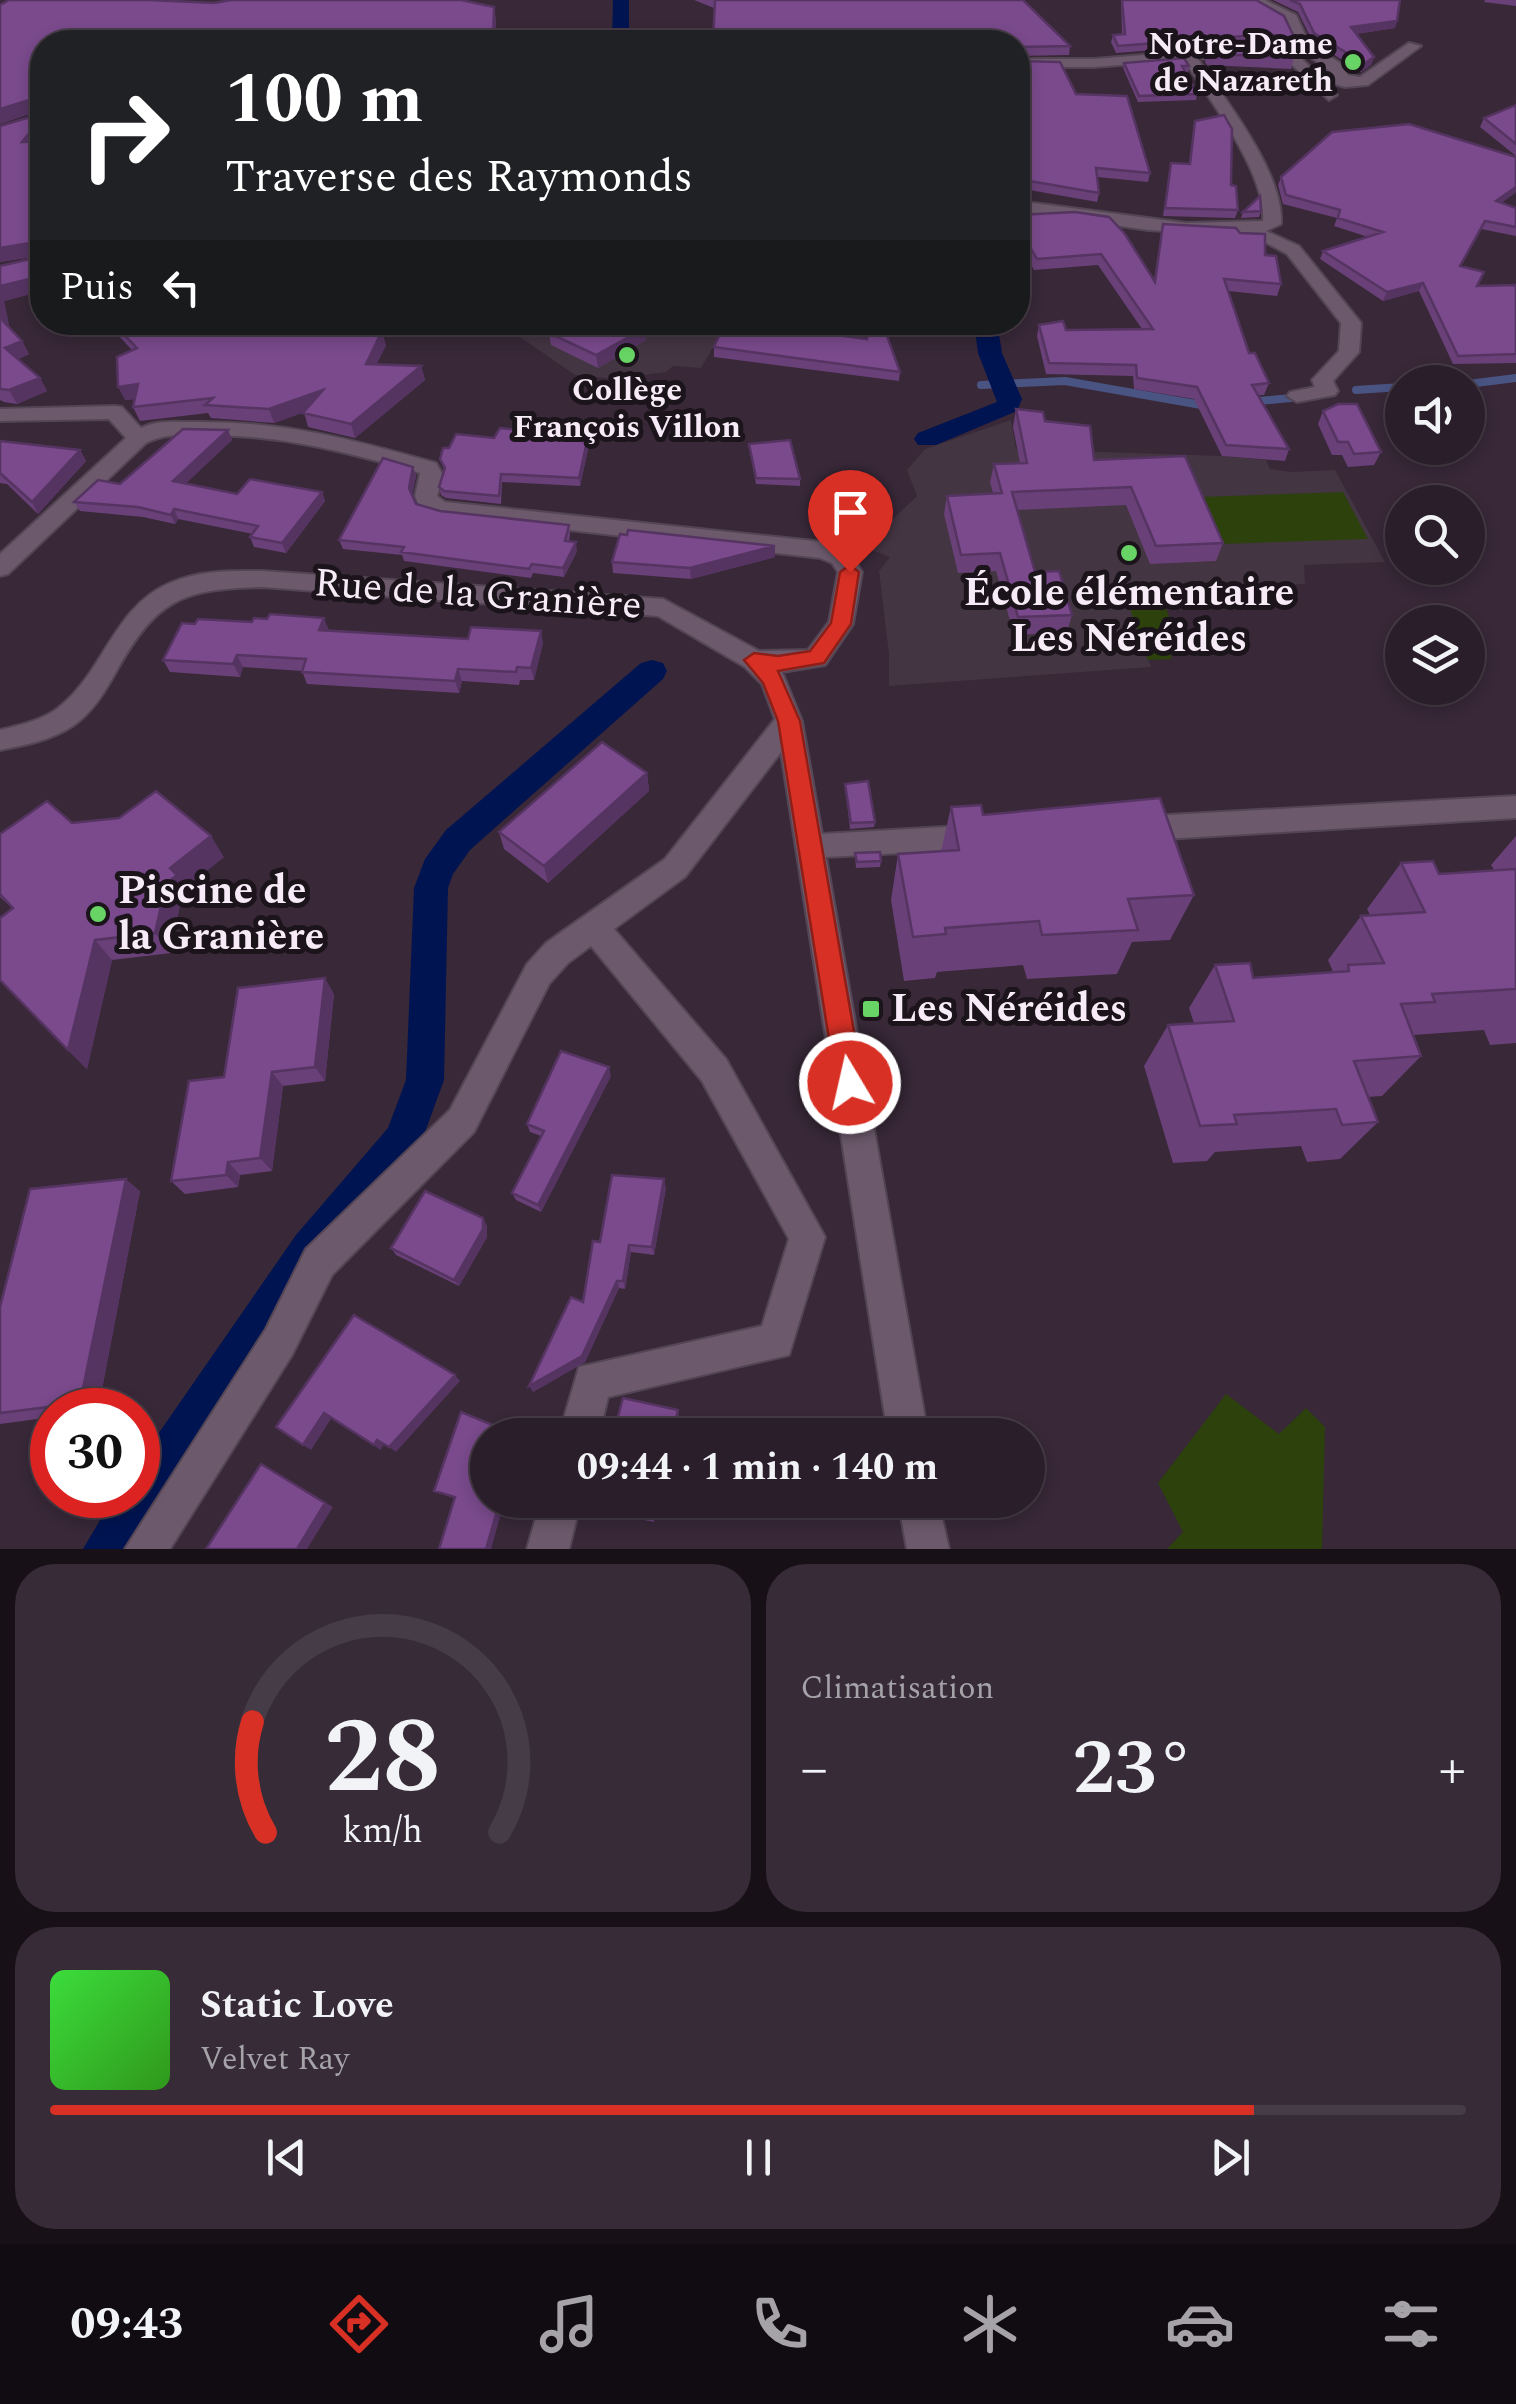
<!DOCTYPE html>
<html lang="fr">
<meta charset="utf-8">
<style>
body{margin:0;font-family:Spectral,serif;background:#362b36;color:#f1f3f6;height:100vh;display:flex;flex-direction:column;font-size:38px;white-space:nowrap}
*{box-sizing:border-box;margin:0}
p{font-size:32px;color:#a5a2a8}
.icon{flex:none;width:55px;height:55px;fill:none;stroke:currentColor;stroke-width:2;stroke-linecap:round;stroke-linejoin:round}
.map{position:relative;height:1549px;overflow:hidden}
.sheet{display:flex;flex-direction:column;gap:15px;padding:15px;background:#171017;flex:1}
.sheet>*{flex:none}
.hud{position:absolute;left:30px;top:30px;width:1000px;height:305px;border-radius:40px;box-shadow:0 5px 15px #0003,0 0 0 2px #463c47;background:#202124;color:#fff;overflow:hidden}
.buttons{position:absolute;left:1385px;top:365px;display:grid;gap:20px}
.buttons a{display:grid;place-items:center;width:100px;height:100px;border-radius:50%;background:#2a1e2a;box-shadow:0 5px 15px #0003,0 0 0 2px #463c47;font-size:50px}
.speed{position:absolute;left:30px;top:1388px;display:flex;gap:20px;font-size:50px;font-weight:700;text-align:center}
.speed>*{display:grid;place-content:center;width:130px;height:130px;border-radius:50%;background:#2a1e2a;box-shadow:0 5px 15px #0003,0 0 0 2px #463c47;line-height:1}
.speed .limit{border:15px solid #d22;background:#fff;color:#111}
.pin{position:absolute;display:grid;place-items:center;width:85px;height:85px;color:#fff;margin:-102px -42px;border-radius:50% 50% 50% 0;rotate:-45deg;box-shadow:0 0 10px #0007}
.pin .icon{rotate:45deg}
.me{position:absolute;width:110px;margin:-55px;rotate:351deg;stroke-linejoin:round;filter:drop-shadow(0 0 8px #0008)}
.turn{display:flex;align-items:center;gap:35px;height:210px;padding:0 30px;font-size:45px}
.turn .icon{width:130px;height:130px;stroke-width:2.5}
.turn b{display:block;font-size:70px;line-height:85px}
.then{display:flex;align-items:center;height:95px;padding:0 30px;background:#0003;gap:20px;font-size:38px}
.big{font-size:75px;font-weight:700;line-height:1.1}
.sheet .card{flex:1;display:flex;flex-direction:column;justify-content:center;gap:15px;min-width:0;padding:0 35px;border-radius:40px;background:#362b36}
.sheet .dial{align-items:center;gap:0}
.dial svg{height:260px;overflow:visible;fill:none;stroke:#463c47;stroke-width:7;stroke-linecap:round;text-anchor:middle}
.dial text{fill:#f1f3f6;stroke:none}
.song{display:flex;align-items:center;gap:30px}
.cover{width:120px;height:120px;border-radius:15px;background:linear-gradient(135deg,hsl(120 70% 55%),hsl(110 70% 35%))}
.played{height:10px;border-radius:5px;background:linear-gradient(90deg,#d93025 85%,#463c47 85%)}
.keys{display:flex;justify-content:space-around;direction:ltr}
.heat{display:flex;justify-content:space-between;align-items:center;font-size:55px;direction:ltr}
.sheet .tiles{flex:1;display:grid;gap:15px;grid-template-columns:1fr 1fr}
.card:last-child{grid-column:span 2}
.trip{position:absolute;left:470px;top:1418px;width:575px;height:100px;border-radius:50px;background:#2a1e2a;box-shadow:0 5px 15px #0003,0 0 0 2px #463c47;font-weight:700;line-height:100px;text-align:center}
.tab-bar{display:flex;height:160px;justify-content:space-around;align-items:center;background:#110c11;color:#a5a2a8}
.tab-bar .icon{width:70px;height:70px}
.tab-bar .selected{color:#d93025}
.tab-bar b{font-size:45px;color:#f1f3f6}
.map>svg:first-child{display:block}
</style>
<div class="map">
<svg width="1516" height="1549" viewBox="0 0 1516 1549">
<rect width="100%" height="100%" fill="#382838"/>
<path fill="#433542" d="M469,323H727L701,368L673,366L666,372L614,379L575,375L504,326Z
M1011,420L1016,449L1222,456L1266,460L1270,469L1291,472L1335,470L1385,562L1304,565L1305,584L1125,592L1151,667L889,686V654L879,571L890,557L864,547L917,496L907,470L925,449Z"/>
<path fill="#2c410c" d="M1343,492L1368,539L1222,544L1202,497Z
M1173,589L1178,602L1164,603L1176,635L1164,637L1172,659L1148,660L1124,592Z
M1226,1394L1279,1434L1306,1408L1325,1427L1322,1549H1167L1183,1532L1158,1483Z"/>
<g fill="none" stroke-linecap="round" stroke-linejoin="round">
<path stroke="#4a5483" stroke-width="8" d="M1468,384L1516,378
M981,385L1065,381L1207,406
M1356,390L1402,387
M1249,402L1302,397"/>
<path fill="#011452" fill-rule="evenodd" d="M613,0H629V42H612Z
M974,322H997L1002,353L1022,399L1017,411L936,445H918L914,439L918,433L997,402L978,353Z
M652,660L663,663L667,671L663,679L470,850L453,874L448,888L444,1080L417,1154L326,1265L136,1549H83L115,1495H138V1463L296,1235L388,1128L406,1080L414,888L425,859L446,830L641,663Z"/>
<defs>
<path id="street" d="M1247,0H1265L1296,15L1309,43L1340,63L1348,75L1360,77L1409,43L1421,46L1368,85L1345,87L1324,81L1337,95L1329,100L1286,59L1266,53L1198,59C1226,101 1284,173 1281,224L1266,231L1299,246L1361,323L1359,352L1333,381L1338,391L1335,395L1297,402L1287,396L1290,392L1315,387L1312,380L1339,351L1341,323L1287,254L1263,241L1237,240L1235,235L1148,230L1018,211V201L1186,223L1263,221C1267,174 1209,99 1184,60L1094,67H1018V59H1094L1267,45L1296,53L1320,77L1332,73L1298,48L1285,21Z
M115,406L122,407L141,428C157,420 176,422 194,422C283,421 351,439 436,463L443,475L437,496L445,502L824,542L849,551L862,572L853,624L825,665L782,672L802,721L822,834L979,825L989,829L993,837L989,845L979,849L826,857L928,1435H888L781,752L685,877L614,929L726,1059L825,1237L789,1355L608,1397L599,1435H559L579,1367L762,1326L789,1239L702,1081L591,946L568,963L549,984L474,1132L332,1275L292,1355L170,1549H125L266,1329L306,1249L450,1110L527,964L546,943L665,859L775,719L762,684L745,667L658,616L262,587C182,589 157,599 117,670C106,690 93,712 74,725C52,740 26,745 0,750V730C20,725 41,721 58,708C104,673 113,607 170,583C199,570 231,571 262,571L663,599L759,651L808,650L829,622L838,572L832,563L820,558L443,516L420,509L415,496L420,473C343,451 278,434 198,435C179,435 163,434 146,443L8,574L0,576V554L126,438L109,419L0,421V409Z
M1516,796V818L1132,841L1122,837L1118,829L1122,821L1132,817Z
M541,1500H581L569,1549H527Z
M898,1500H938L949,1549H907Z"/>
</defs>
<use href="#street" stroke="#534553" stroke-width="4"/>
<use href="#street" fill="#6c5a6c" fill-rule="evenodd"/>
</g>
<path fill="#694078" d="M694,0H1023L1070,46L1069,55L1018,56V42L714,8Z
M1121,0H1256L1296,41L1294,49L1267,41L1116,53L1111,42L1113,35L1122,34Z
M1273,0H1400L1395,28L1356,34L1374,57L1371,65L1361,72L1350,71L1342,60L1312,40L1298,12Z
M1485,0H1516V6L1484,2Z
M152,1L496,19V42H42L39,141H42V291L4,301L9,327L22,341L29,354L18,359L40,378L47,391L17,404L4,402L0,400V266L39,256L0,262V126L37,115L38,111L0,124V5Z
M1208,51L1294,57L1291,69L1207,65L1205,62Z
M1018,61L1076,94L1150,173L1148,182L1097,177L1099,193L1097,202L1018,188Z
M1124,63L1189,66L1188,72H1185L1197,94L1196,100L1138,102L1123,68Z
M1516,105V156L1480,127L1484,118Z
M1195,121L1231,185L1238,210L1235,218L1163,216L1171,163L1189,164Z
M1516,157V192L1501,203L1516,208V236L1481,229L1461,266L1477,286L1516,285V363L1453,364L1419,291L1383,301L1320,259L1323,251L1368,237L1334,226L1337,218L1283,204L1278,185L1281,177Z
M1261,211L1259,217L1241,218L1243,212Z
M1075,212L1154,280L1163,224L1265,255L1281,284L1277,296L1228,291L1249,353L1269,383L1264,395H1258L1289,449L1285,461L1222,456L1194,399L1134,389L1133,376L1046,374L1037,336L1039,325L1066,330L1142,329L1098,265L1034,270L1018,241V215Z
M110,322H370L367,331L386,345L376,365L421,366L425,380L355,438L308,427L304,412L274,423L211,418L208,413L140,421L133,407L135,399L125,400L132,350L114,331Z
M725,322H821L817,333L900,372L899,381L714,357V347Z
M645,328L646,340L598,368L551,345L549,333Z
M1016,409L1045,421L1094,460L1223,543L1216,561L1150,564L1126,505L1017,510L1035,572L1072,615L1067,632L1014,635L996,571L958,573L944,514L947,496L993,493L990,482L994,464L1020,463L1013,427Z
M1323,411L1381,452L1374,465L1348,467L1342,455H1332L1318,424Z
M228,430L232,440L185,484L237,494L322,492L325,501L286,553L254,547L250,537L253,534L178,519L175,524L143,517L80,511L74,502L120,484Z
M0,441L80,450L86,461L38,514L7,484L0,483Z
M749,444L800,479V486L756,484Z
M589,445L580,486L502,482L501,504L446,498L441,495L439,487L444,470L440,459Z
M413,467L416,476L412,495L416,504L440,511L569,525L570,534L569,542L577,551L564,577L533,573L531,578L404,561L402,555L343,549L339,540Z
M627,535L775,557L691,579L613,573L612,562Z
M329,630L543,643L534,680H520L519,685L462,681L459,693L307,684L302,671L243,667L240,677L170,672L163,660Z
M647,773L649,791L548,883L504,849L499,832Z
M845,784L875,822L874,827L850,829Z
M951,807L983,815L1194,895L1170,940L1132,942L1117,974L1027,979L1023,965L937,972L935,978L904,981L891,900L898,854L941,851Z
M72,823L224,857L185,888L191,896L180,905L171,953L112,960L87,1069L68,1050L12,908L0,897V834Z
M1516,836V1043L1490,1045L1484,1030L1413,1035L1421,1056L1382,1096L1368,1097L1378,1122L1340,1159L1307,1162L1301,1146L1215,1152L1207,1161L1173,1163L1144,1066L1168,1025L1194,1023L1189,1008L1215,965L1253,978L1333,972L1328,960L1361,916L1370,915L1367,909L1401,863L1439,874L1494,870L1491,865Z
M855,853L881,861L880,867L856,868Z
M334,994L325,1081L283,1086L272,1171L240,1175L238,1187L185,1194L171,1181L224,1077Z
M611,1076L541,1212L516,1200L512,1193L541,1136L530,1132L527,1124Z
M666,1188L654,1255L631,1252L625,1289L619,1288L585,1362L533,1392L583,1302Z
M140,1191L98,1410H52V1417L0,1424V1307Z
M487,1226V1237L459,1286L396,1255L391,1248Z
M580,1500H659L654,1522L583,1508L580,1504Z"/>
<path fill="#553462" d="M494,7L496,19V42H493Z
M1397,21L1395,28L1348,35L1351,27Z
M1374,57L1371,65L1361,72L1364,64Z
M35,98L41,110L0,124V109Z
M42,117V137L28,155L22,142Z
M1516,187V192L1492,210L1496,201Z
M35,242L41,255L0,262V248Z
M42,276V291L4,301L11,334L3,321L0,305V286Z
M1423,283L1419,291L1383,301L1387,292Z
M361,322H370L362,345L358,331Z
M645,328L646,340L598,368L596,355Z
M382,331L386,345L370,378L366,364Z
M22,341L29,354L13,362L5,348Z
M421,366L425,380L355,438L351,424Z
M40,378L47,391L17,404L9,390Z
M138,384L144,398L125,400L118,387Z
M323,390L328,404L274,423L269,409Z
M228,430L232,440L178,491L173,481Z
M588,437L589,445L580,486L579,478Z
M80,450L86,461L38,514L32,502Z
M413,467L416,476L412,497L409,488Z
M322,492L325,501L286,553L282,543Z
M174,509L178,519L175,524L171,515Z
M576,542L577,551L564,577L563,568Z
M775,546V557L691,579L690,568Z
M324,618L329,630H319Z
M541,631L543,643L534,680L531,668Z
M237,655L243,667L240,677L233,664Z
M458,669L462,681L459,693L455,681Z
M647,773L649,791L548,883L544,866Z
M211,836L224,857L185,888L191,896L180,905L171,953L155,933L170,868Z
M95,940L112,960L87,1069L68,1050Z
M325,978L334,994L325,1081L315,1067Z
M609,1067L611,1076L541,1212L538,1205Z
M272,1072L283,1086L272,1171L260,1158Z
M228,1162L240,1175L238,1187L226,1175Z
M126,1179L140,1191L98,1410H93L80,1403Z
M664,1179L666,1188L654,1255L652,1247Z
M483,1218L487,1226V1237L459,1286L454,1280Z
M629,1245L631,1252L625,1289L623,1281Z
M617,1281L619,1288L585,1362L533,1392L529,1386Z
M455,1375L460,1381L396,1452L389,1447Z
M678,1410L679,1415L675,1435H672Z
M324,1413L331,1419L311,1450L303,1445Z
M377,1440L384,1445L380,1450L374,1445Z
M270,1469L333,1507L307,1549H297Z
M511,1500H516L510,1517L507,1514Z
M656,1500H659L654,1522L652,1518Z
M497,1511L501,1514L491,1549H486Z"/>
<path fill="#7a4a8c" stroke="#553462" stroke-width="2.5" d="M9,0H149L214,3L231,0H461L494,7L493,42H42V117L22,142L42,141V276L0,286V266L39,257V246L35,242L0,248V126L37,115L40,101L35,98L0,109V5Z
M715,0H1023L1070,46L1019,47L1018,49V42H713Z
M1122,0H1256L1284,16L1296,41L1269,34L1118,46L1113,35L1125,34Z
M1290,0H1400L1397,21L1351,27L1374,57L1364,64H1353L1345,52L1314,33L1300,4Z
M1269,46L1294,57L1210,54L1208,51Z
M1184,58L1189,66H1182L1197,94L1139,96L1124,63Z
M1018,61L1060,62L1076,94L1127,96L1150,173L1096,168L1099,193L1018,179Z
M1516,105V144L1484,118Z
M1224,115L1232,129L1231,185L1236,186L1238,210L1165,208L1171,163L1190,164L1195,121Z
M1409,124L1516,157V187L1496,201L1516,208V227L1485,221L1460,266L1484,272L1477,286L1516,285V354L1458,356L1423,283L1387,292L1323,251L1383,232L1338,218L1340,210L1286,195L1281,177L1332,132Z
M1260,196L1261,211L1243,212Z
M1075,212L1109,217L1125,234L1155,282L1163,224L1236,228L1240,233L1265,234V255L1276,256L1281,284L1224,279L1249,353H1255L1269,383L1252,385L1289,449L1226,445L1197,387L1137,378L1136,365L1049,363L1039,325L1063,321L1066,330L1153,329L1101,254L1037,259L1018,227V215Z
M0,305L3,321L22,341L5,348L40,378L9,390L0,389Z
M112,322H361L358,331H382L366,364L421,366L351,424L303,413L323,390L269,409L205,405L213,398L133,407L138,384L118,387L117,357L137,348Z
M563,322H634L645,328L596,355L549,333Z
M725,322H818L814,332L867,339L872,322H882L900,372L714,347Z
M1338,404H1357L1381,452L1354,454L1348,442H1338L1323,411Z
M1016,409L1043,412L1045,421L1090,426L1094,460L1185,456L1223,543L1156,546L1131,487L1012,492L1035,572L1059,571L1072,615L1018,617L1000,553L961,555L947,496L1002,493L994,464L1027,463Z
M500,428L588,437L579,478L501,474L499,496L444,491L439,487L445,468L440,459L443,448H449L456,434L494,438Z
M183,429L228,430L173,481L237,494L250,479L322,492L282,543L250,537L258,526L174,509L171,515L138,507L74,502L98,480L120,484Z
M790,440L800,479L756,478L749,444Z
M0,441L80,450L32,502L0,473Z
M383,458L413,467L409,488L416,504L440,511L569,525L565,541L576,542L563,568L532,564L529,569L401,552L404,547L339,540Z
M628,530L775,546L690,568L612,562L620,534L627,535Z
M270,614L324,618L319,630L468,639L471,627L541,631L531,668L517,667L516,672L458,669L455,681L302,672L306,659L237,655L233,664L163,660L182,623L195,624L198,619L252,622L254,618L267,619Z
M602,742L647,773L544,866L499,832Z
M868,781L875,822L851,823L845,784Z
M156,791L211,836L170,868L177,875L166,884L155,933L95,940L68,1050L0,980V918L13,908L0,894V834L47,801L72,823L119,818Z
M1160,798L1194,895L1128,899L1138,930L1042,935L1039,921L945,928L946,934L913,937L898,854L959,850L951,807L981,805L983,815Z
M880,852L881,861L857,862L855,853Z
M1433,861L1439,874L1516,869V989L1432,994L1435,1002L1401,1004L1421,1056L1354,1061L1378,1122L1342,1125L1336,1109L1234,1115L1237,1124L1200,1126L1168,1025L1234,1021L1215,965L1250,963L1253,978L1349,971L1348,965L1384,963L1361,916L1425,912L1401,863Z
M325,978L315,1067L272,1072L260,1158L228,1162L226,1175L171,1181L189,1081L224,1077L238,988Z
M561,1051L609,1067L538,1205L512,1193L544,1131L527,1124Z
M612,1175L664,1179L652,1247L629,1245L623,1281H617L582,1356L529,1386L571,1297L583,1302L593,1241L600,1242Z
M126,1179L80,1403L0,1413V1307L30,1189Z
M425,1191L483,1218V1229L454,1280L391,1248Z
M354,1315L455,1375L389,1447L377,1440L374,1445L324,1413L303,1445L276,1427Z
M623,1398L678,1410L672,1435H630L615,1428Z
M461,1412L517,1435H488V1500H511L507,1514L497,1511L486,1549H439L455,1497L434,1491Z
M261,1464L325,1503L297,1549H206Z
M580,1500H656L652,1518L580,1504Z"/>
<path fill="#d93025" stroke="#8d1f18" stroke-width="2.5" d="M850,565L859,572L851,624L824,663L778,671L800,721L863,1083L859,1092L850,1096L840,1092L836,1083L778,721L763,683L744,660L754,653L778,656L810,651L831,623L840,572Z"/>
<g fill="#67d465" stroke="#1b141b" stroke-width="4">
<circle cx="1353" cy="62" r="10"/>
<circle cx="627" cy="355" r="10"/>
<circle cx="1129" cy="553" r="10"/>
<circle cx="98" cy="914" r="10"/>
<rect x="861" y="999" width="20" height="20" rx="5"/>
</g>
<g text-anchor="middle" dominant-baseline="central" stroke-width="10" stroke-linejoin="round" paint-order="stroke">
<g font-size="32" font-weight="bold" fill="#f6ebf6" stroke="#1b141b" text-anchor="end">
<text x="1333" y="44">Notre-Dame<tspan x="1333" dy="37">de Nazareth</tspan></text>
<text x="627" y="390" text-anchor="middle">Collège<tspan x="627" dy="37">François Villon</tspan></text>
</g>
<g font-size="40" font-weight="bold" fill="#f6ebf6" stroke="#1b141b" text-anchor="start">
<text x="1129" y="593" text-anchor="middle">École élémentaire<tspan x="1129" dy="46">Les Néréides</tspan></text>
<text x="118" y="891">Piscine de<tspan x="118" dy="46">la Granière</tspan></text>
<text x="891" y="1009">Les Néréides</text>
</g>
<g font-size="40" fill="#f6ebf6" stroke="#1b141b">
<text transform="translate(478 595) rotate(4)">Rue de la Granière</text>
</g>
</g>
</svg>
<div class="buttons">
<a><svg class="icon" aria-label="sound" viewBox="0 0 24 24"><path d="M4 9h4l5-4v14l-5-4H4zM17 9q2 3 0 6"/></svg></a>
<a><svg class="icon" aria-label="search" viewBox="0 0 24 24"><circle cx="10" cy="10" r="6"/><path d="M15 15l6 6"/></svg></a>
<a><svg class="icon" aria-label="layers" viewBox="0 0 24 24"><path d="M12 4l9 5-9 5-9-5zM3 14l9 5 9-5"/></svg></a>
</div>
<div class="speed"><div class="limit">30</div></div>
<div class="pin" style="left:850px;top:572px;background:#d93025"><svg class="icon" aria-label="arrive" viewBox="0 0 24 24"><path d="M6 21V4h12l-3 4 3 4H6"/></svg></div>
<svg class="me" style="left:850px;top:1083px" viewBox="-20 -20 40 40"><circle r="17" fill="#d93025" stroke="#fff" stroke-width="3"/><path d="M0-11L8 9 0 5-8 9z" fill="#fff"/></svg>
<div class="trip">09:44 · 1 min · 140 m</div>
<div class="hud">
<div class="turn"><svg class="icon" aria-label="right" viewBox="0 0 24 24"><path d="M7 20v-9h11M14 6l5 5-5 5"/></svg><div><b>100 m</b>Traverse des Raymonds</div></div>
<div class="then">Puis<svg class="icon" aria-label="left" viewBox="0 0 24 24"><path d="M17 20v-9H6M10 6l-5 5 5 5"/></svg></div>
</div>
</div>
<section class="sheet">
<div class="tiles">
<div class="card dial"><svg viewBox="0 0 100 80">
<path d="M14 69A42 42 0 1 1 86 69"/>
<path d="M14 69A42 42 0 0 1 10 35" stroke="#d93025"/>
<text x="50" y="56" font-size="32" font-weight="700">28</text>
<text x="50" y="72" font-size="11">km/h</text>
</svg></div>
<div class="card"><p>Climatisation</p>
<div class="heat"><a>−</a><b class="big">23°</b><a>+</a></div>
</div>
<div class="card">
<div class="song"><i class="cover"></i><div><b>Static Love</b><p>Velvet Ray</p></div></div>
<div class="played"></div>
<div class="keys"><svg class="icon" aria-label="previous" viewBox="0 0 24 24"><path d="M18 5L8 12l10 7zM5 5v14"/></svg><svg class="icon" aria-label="pause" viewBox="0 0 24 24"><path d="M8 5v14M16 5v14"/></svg><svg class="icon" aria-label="next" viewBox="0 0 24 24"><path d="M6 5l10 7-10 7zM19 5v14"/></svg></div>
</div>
</div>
</section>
<nav class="tab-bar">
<b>09:43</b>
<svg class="icon selected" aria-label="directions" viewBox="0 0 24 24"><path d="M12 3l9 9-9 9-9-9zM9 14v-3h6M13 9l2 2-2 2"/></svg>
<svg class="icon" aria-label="music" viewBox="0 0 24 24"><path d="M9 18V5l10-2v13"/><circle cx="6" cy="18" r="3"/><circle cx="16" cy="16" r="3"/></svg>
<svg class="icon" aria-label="phone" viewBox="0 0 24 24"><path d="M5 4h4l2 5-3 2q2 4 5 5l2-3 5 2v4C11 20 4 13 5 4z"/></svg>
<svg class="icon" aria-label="climate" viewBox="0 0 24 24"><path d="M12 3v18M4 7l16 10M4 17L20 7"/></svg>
<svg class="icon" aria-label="car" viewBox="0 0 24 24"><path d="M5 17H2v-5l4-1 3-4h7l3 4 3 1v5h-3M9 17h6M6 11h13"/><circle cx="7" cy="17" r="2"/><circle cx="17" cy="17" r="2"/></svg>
<svg class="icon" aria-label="filters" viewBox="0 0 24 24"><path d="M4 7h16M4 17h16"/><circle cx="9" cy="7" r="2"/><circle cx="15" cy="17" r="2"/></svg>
</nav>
